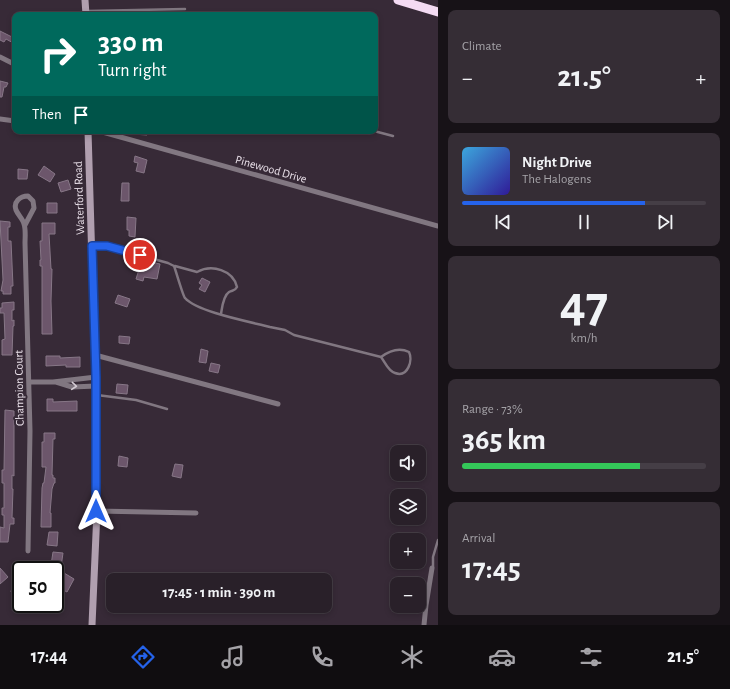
<!DOCTYPE html>
<meta charset="utf-8">
<style>
body{margin:0;font-family:"Alegreya Sans",sans-serif;background:#352d35;color:#f1f3f6;height:100vh;display:flex;flex-direction:column;font-size:15px;white-space:nowrap}
*{box-sizing:border-box;margin:0}
p{font-size:13px;color:#a5a3a8}
.icon{flex:none;width:22px;height:22px;fill:none;stroke:currentColor;stroke-width:2;stroke-linecap:round;stroke-linejoin:round}
.map{position:relative;flex:1;overflow:hidden}
.sheet{display:flex;flex-direction:column;gap:10px;padding:10px;background:#171217;width:292px}
.sheet>*{flex:none}
.guide{position:absolute;left:12px;top:12px;width:366px;height:122px;border-radius:8px;box-shadow:0 2px 6px #0003,0 0 0 1px #453e46;background:#00695c;color:#fff;overflow:hidden}
.tools{position:absolute;left:390px;top:445px;display:grid;gap:8px}
.tools a{display:grid;place-items:center;width:36px;height:36px;border-radius:8px;background:#292029;box-shadow:0 2px 6px #0003,0 0 0 1px #453e46;font-size:20px}
.speed{position:absolute;left:12px;top:561px;display:flex;gap:8px;font-size:20px;font-weight:700;text-align:center}
.speed>*{display:grid;place-content:center;width:52px;height:52px;border-radius:50%;background:#292029;box-shadow:0 2px 6px #0003,0 0 0 1px #453e46;line-height:1}
.speed .limit{border:2px solid #111;border-radius:6px;background:#fff;color:#111}
.pin{position:absolute;display:grid;place-items:center;width:34px;height:34px;color:#fff;margin:-17px;border:2px solid #fff;border-radius:50%;box-shadow:0 1px 4px #0007}
.me{position:absolute;width:44px;margin:-22px;rotate:0deg;stroke-linejoin:round;filter:drop-shadow(0 0 3px #0008)}
.turn{display:flex;align-items:center;gap:14px;height:84px;padding:0 20px;font-size:18px}
.turn .icon{width:52px;height:52px;stroke-width:2.5}
.turn b{display:block;font-size:28px;line-height:34px}
.then{display:flex;align-items:center;height:38px;padding:0 20px;background:#0003;gap:8px;font-size:15px}
.big{font-size:30px;font-weight:600;line-height:1.1}
.sheet .card{flex:1;display:flex;flex-direction:column;justify-content:center;gap:6px;min-width:0;padding:0 14px;border-radius:8px;background:#352d35}
.sheet .dial{align-items:center;gap:0}
.dial b{font-size:52px;line-height:1}
.song{display:flex;align-items:center;gap:12px}
.cover{width:48px;height:48px;border-radius:6px;background:linear-gradient(135deg,hsl(200 70% 55%),hsl(250 70% 35%))}
.played{height:4px;border-radius:2px;background:linear-gradient(90deg,#2563eb 75%,#453e46 75%)}
.keys{display:flex;justify-content:space-around;direction:ltr}
.heat{display:flex;justify-content:space-between;align-items:center;font-size:22px;direction:ltr}
.charge{height:6px;border-radius:3px;background:linear-gradient(90deg,#34c759 73%,#453e46 0)}
.trip{position:absolute;left:106px;top:573px;width:226px;height:40px;border-radius:8px;background:#292029;box-shadow:0 2px 6px #0003,0 0 0 1px #453e46;font-weight:600;line-height:40px;text-align:center}
.tabs{display:flex;height:64px;justify-content:space-around;align-items:center;background:#100d10;color:#a5a3a8}
.tabs .icon{width:28px;height:28px}
.tabs .on{color:#2563eb}
.tabs b{font-size:18px;color:#f1f3f6}
main{display:flex;flex:1;min-height:0}
.map>svg:first-child{display:block}
</style>
<main>
<div class="map">
<svg width="438" height="625" viewBox="0 0 438 625">
<rect width="100%" height="100%" fill="#372a37"/>
<path fill="#6c566b" stroke="#877787" d="M15,30V44L6,39L4,42L0,40V31L12,37Z
M0,81L8,83L6,87H4L2,97H0Z
M133,131H147V135L133,134Z
M135,156L147,160L144,173L136,171L138,163L134,162Z
M44,166L55,174L50,182L38,175Z
M18,169L28,170L27,179H18Z
M68,180L71,189L61,192L58,183Z
M122,183H129V201H121Z
M47,203H57V213H47Z
M127,217L136,218L135,237L129,236V230H127Z
M0,221L10,222V227H8V241H11L13,286H11V294H3V291H1L3,280Z
M42,223H55V234H49L51,269H52L51,301L52,334H42V266H40V260H41L40,241H42Z
M142,260L160,264L157,279L144,277L143,281L136,279Z
M202,278L210,282L205,292L199,289L202,285L199,283Z
M118,295L130,299L127,307L115,303Z
M14,302V310H12V321L14,320V326H13L12,355H2V340L5,339L4,313H0V308H2V303Z
M119,336L130,337L129,344L119,343Z
M201,349L208,351L206,363L199,362Z
M46,356H60V358L80,357V367H66V365L46,366Z
M211,363L220,365L218,373L209,371Z
M117,384L128,385L127,394L116,393Z
M47,399H53V402L77,401V411H47Z
M5,410L14,411V476L12,475V489H13L12,518H14V524H10L8,542H0V527L4,528V515H2V508H4V483H2V470H4Z
M44,433H55V439H53L52,475H53V478H55V483H54L52,489L50,513H51V527H41L42,488L43,483H44L46,467H42V442H44Z
M119,456L128,458L127,467L118,466Z
M175,464L183,465L181,478L172,476Z
M49,532H58L57,546L47,545Z
M53,552L63,553L61,567L51,565Z
M0,568L8,577L0,584Z
M64,573L74,579L67,592L56,586L58,581L60,582Z
M13,582L21,583V593L11,592Z"/>
<g fill="none" stroke-linecap="round" stroke-linejoin="round">
<path stroke="#817781" stroke-width="2.5" d="M87,11L185,9
M374,131L393,136
M92,246H107L168,263L174,266C176,271 183,296 185,298C197,312 251,322 270,327L285,330L294,335L381,357C385,362 388,371 395,373C408,378 413,360 409,352C399,347 389,351 381,357
M175,266L197,272C212,264 233,270 237,287C235,291 233,290 229,292C223,296 222,308 221,314
M97,395L136,400L167,409
M433,567V557L438,540"/>
<path stroke="#817781" stroke-width="5" d="M0,57L12,63
M0,119L15,121
M99,131L438,226
M25,225L34,208L33,201L28,196C20,196 13,202 16,210C18,215 23,219 24,224C26,230 25,237 25,243L30,431L28,551
M95,355L278,404
M29,382H53L96,377
M56,382L72,387L96,386
M97,511L196,513
M424,625L426,605L432,568"/>
<path stroke="#b09faf" stroke-width="7" d="M85,0L86,15
M88,131L96,395L97,511L92,625"/>
<path stroke="#f4dbf3" stroke-width="9" d="M398,0L438,12"/>
</g>
<defs><path id="oneway-chevron" d="M-2-3.5L2.5 0L-2 3.5" fill="none" stroke-width="1.6" stroke-linecap="round" stroke-linejoin="round"/></defs>
<use stroke="#d5ccd5" href="#oneway-chevron" transform="translate(74 386) rotate(5)"/>
<g fill="none" stroke-linecap="round" stroke-linejoin="round">
<defs>
<path id="route" d="M96,511V377L92,246H107L140,255"/>
</defs>
<use href="#route" stroke="#184099" stroke-width="10"/>
<use href="#route" stroke="#2563eb" stroke-width="7"/>
</g>
<g text-anchor="middle" dominant-baseline="central" stroke-width="4" stroke-linejoin="round" paint-order="stroke">
<g font-size="12" fill="#eae1ea" stroke="#372a37">
<text transform="translate(271 169) rotate(16)">Pinewood Drive</text>
<text transform="translate(79 198) rotate(-92)">Waterford Road</text>
<text transform="translate(19 388) rotate(-91)">Champion Court</text>
</g>
</g>
</svg>
<div class="tools">
<a><svg class="icon" aria-label="sound" viewBox="0 0 24 24"><path d="M4 9h4l5-4v14l-5-4H4zM17 9q2 3 0 6"/></svg></a>
<a><svg class="icon" aria-label="layers" viewBox="0 0 24 24"><path d="M12 4l9 5-9 5-9-5zM3 14l9 5 9-5"/></svg></a>
<a>+</a>
<a>−</a>
</div>
<div class="speed"><div class="limit">50</div></div>
<div class="pin" style="left:140px;top:255px;background:#d93025"><svg class="icon" aria-label="arrive" viewBox="0 0 24 24"><path d="M6 21V4h12l-3 4 3 4H6"/></svg></div>
<svg class="me" style="left:96px;top:511px" viewBox="-20 -20 40 40"><path d="M0-17L14 15 0 8-14 15z" fill="#2563eb" stroke="#fff" stroke-width="4"/></svg>
<div class="trip">17:45 · 1 min · 390 m</div>
<div class="guide">
<div class="turn"><svg class="icon" aria-label="right" viewBox="0 0 24 24"><path d="M7 20v-9h11M14 6l5 5-5 5"/></svg><div><b>330 m</b>Turn right</div></div>
<div class="then">Then<svg class="icon" aria-label="arrive" viewBox="0 0 24 24"><path d="M6 21V4h12l-3 4 3 4H6"/></svg></div>
</div>
</div>
<section class="sheet">
<div class="card"><p>Climate</p>
<div class="heat"><a>−</a><b class="big">21.5°</b><a>+</a></div>
</div>
<div class="card">
<div class="song"><i class="cover"></i><div><b>Night Drive</b><p>The Halogens</p></div></div>
<div class="played"></div>
<div class="keys"><svg class="icon" aria-label="previous" viewBox="0 0 24 24"><path d="M18 5L8 12l10 7zM5 5v14"/></svg><svg class="icon" aria-label="pause" viewBox="0 0 24 24"><path d="M8 5v14M16 5v14"/></svg><svg class="icon" aria-label="next" viewBox="0 0 24 24"><path d="M6 5l10 7-10 7zM19 5v14"/></svg></div>
</div>
<div class="card dial"><b>47</b><p>km/h</p></div>
<div class="card"><p>Range · 73%</p><b class="big">365 km</b><div class="charge"></div></div>
<div class="card"><p>Arrival</p><b class="big">17:45</b></div>
</section>
</main>
<nav class="tabs">
<b>17:44</b>
<svg class="icon on" aria-label="directions" viewBox="0 0 24 24"><path d="M12 3l9 9-9 9-9-9zM9 14v-3h6M13 9l2 2-2 2"/></svg>
<svg class="icon" aria-label="music" viewBox="0 0 24 24"><path d="M9 18V5l10-2v13"/><circle cx="6" cy="18" r="3"/><circle cx="16" cy="16" r="3"/></svg>
<svg class="icon" aria-label="phone" viewBox="0 0 24 24"><path d="M5 4h4l2 5-3 2q2 4 5 5l2-3 5 2v4C11 20 4 13 5 4z"/></svg>
<svg class="icon" aria-label="climate" viewBox="0 0 24 24"><path d="M12 3v18M4 7l16 10M4 17L20 7"/></svg>
<svg class="icon" aria-label="car" viewBox="0 0 24 24"><path d="M5 17H2v-5l4-1 3-4h7l3 4 3 1v5h-3M9 17h6M6 11h13"/><circle cx="7" cy="17" r="2"/><circle cx="17" cy="17" r="2"/></svg>
<svg class="icon" aria-label="filters" viewBox="0 0 24 24"><path d="M4 7h16M4 17h16"/><circle cx="9" cy="7" r="2"/><circle cx="15" cy="17" r="2"/></svg>
<b>21.5°</b>
</nav>
